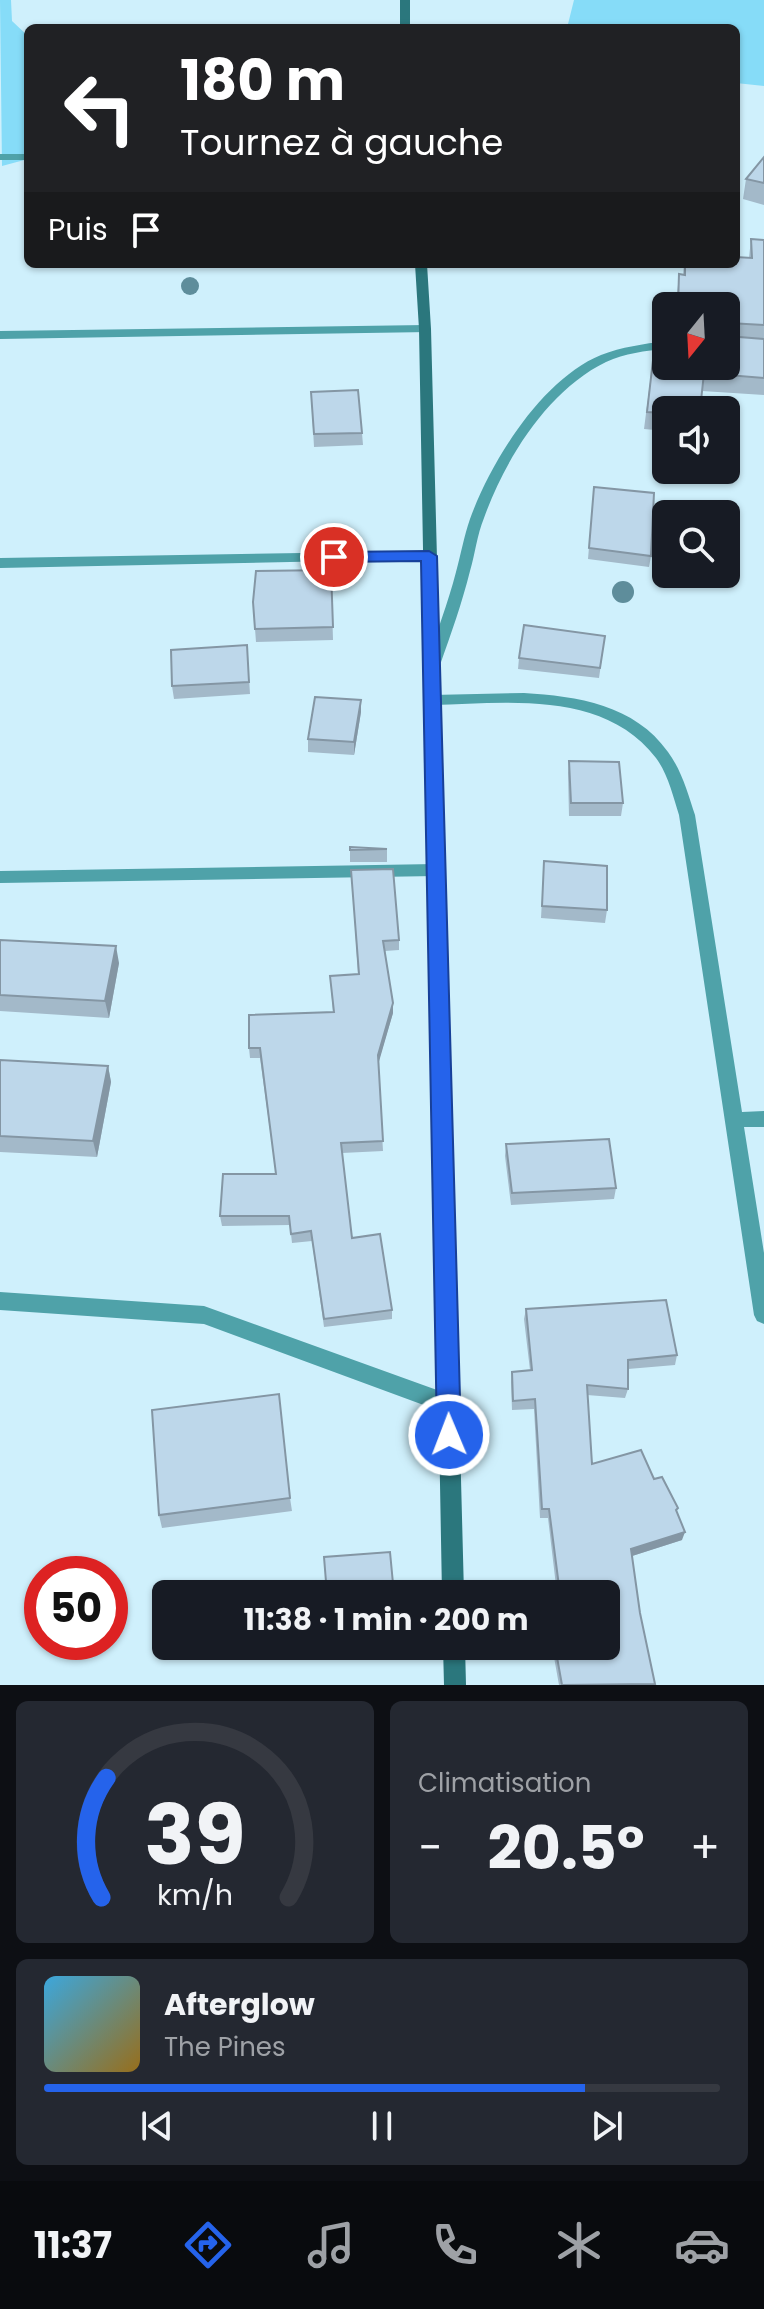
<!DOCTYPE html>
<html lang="fr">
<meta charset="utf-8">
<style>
body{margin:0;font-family:Poppins,sans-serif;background:#242831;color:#f1f3f6;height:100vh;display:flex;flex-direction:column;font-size:30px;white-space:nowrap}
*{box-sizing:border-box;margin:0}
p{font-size:26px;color:#9ea1a6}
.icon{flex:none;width:44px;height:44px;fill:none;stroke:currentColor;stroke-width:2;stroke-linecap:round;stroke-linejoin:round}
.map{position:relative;height:1685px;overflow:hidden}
.sheet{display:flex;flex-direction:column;gap:16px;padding:16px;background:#0d0f14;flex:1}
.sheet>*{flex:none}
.banner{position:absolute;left:24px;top:24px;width:716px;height:244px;border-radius:12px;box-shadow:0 2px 6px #0004;background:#202124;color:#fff;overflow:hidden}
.needle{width:52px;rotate:198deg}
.fabs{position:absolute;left:652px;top:292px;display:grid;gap:16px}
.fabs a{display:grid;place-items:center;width:88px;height:88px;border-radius:12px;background:#171b24;box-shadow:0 2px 6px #0004;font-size:40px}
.speed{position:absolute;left:24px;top:1556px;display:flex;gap:16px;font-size:40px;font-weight:700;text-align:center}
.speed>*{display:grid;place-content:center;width:104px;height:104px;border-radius:50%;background:#171b24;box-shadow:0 2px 6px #0004;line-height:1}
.speed .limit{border:12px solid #d22;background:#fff;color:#111}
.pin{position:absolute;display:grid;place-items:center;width:68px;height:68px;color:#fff;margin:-34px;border:4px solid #fff;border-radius:50%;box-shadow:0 2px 8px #0007}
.me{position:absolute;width:88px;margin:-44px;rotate:359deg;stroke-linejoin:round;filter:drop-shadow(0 0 6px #0008)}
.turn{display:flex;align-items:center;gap:28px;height:168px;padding:0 24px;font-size:36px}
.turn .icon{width:104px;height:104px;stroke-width:2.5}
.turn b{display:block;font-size:56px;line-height:68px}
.then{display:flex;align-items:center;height:76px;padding:0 24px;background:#0003;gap:16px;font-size:30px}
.big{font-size:60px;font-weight:700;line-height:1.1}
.sheet .widget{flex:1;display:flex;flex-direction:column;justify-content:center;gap:12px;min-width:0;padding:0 28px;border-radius:12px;background:#242831}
.sheet .dial{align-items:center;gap:0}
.dial svg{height:208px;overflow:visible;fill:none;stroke:#363941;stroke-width:7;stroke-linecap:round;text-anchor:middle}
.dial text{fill:#f1f3f6;stroke:none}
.song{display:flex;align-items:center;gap:24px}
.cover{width:96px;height:96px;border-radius:12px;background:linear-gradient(135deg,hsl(200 70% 55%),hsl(40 70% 35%))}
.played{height:8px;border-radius:4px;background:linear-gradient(90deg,#2563eb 80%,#363941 80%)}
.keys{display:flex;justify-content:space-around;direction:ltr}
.heat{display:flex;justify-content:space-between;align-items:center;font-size:44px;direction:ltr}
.sheet .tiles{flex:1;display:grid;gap:16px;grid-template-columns:1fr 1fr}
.widget:last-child{grid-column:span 2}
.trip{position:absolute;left:152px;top:1580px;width:468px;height:80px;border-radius:12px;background:#171b24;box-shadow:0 2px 6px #0004;font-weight:700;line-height:80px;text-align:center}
.tabs{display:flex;height:128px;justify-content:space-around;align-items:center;background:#090b0e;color:#9ea1a6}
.tabs .icon{width:56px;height:56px}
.tabs .active{color:#2563eb}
.tabs b{font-size:36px;color:#f1f3f6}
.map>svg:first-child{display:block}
</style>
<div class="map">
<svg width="764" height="1685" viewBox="0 0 764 1685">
<rect width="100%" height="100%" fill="#cff0fc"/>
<path fill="#86dcf8" d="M0,0H11L12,21L28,36V159L2,166Z
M574,0H764V86L736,83V28H567Z"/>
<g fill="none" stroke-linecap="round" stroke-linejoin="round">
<path fill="#4fa2a9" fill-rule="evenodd" d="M0,154H28V160H0Z
M425,325L431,329L429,332L0,339V331Z
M666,341V349C645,351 625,353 606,362C548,390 505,459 484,518C477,535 475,554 470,571C462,603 451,634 440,665L433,670L428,669L426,665C436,634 448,603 456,572C461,554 464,536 470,519C491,461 542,379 601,355C622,347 643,344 666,341Z
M429,551L436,556L434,559L0,568V558Z
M524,693C577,696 635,705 668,752C682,771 688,794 695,815L742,1112L764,1111V1127H744L764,1253V1324L757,1321L754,1315L679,815C673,796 668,774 656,758C604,690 507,703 432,705L425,700L432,695Z
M436,864L442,866L444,870L442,874L436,876L0,883V871Z
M0,1292L204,1306L448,1394L455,1397L458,1404L455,1411L448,1414L204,1324L0,1310Z"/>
<path fill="#2b777d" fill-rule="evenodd" d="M400,0H410V28H400Z
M415,264H427L431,329L464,1594H442L419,329Z
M443,1646H465L466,1685H444Z"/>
</g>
<g fill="#5e8d9b">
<circle cx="190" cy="286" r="9"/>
<circle cx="623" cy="592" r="11"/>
</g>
<path fill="#a3b9c9" d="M764,157V205L743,199L746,179Z
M751,239L764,240V395L702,391L666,410V431L644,429L655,343L666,366L726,306H676L679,274L683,275L684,264H736L749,258Z
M311,392L362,433L363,445L314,447Z
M594,487L651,556L649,567L588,559Z
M331,570L333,640L256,642L253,602Z
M605,636L599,678L518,669L519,658Z
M247,645L250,694L174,699L172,686Z
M361,700V712L354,755L308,752V739Z
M569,761L623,803L621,816H569L568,773Z
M350,847L387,849V862H350Z
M544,861L607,910L605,923L541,918Z
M352,880L399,940V950L385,951L393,1003V1013L378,1063L383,1151L342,1153L352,1238L392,1310V1319L324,1327L312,1241L292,1243L290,1225L222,1226L220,1216L276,1174L260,1058H250L249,1048L333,1012L330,976L358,974Z
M0,940L119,963L109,1018L0,1011Z
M0,1060L108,1066L111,1082L97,1157L0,1152Z
M506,1144L616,1188L614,1199L511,1205L505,1156Z
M526,1309L677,1355L675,1365L628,1369V1389L625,1398L587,1395L592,1464L654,1479L677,1512L682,1540L632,1556L640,1613L655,1685H559L552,1646H606V1594H557L548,1518H540L534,1409L512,1410L511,1382L512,1372L530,1370L524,1319Z
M290,1498L292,1511L162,1528L159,1515Z
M331,1646H398V1648L331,1653Z"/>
<path fill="#8496a4" d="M361,700V712L354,755V742Z
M116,946L119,963L109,1018L105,1001Z
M393,1003V1013L378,1065V1055Z
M108,1066L111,1082L97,1157L93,1141Z
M685,1532L682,1540L629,1557L631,1549Z"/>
<path fill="#bdd7ea" stroke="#8496a4" stroke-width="2" d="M764,157V183L746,179Z
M751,239L764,240V325L729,323L726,326V306H678L679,274L685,275V264H736V257L752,258Z
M726,328L727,336L764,339V378L704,373L700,410H666V413L647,412L655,343L666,344V366H726Z
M358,390L362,433L314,434L311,392Z
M594,487L654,493L651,556L589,548Z
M331,570L333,627L255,629L253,602L256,571Z
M524,625L605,636L600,668L519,658Z
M247,645L249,682L172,686L171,650Z
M315,697L361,700L354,742L308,739Z
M569,761L619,762L623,803H571Z
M350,847L387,849L350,850Z
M544,861L607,866V910L542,906Z
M393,869L399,940L383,941L393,1003L378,1055L383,1141L341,1143L352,1238L380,1234L392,1310L324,1319L311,1231L291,1234L289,1216H220L223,1174H276L260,1048H249V1015L334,1012L330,976L359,974L351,870Z
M0,940L116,946L105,1001L0,995Z
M0,1060L108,1066L93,1141L0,1136Z
M609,1139L616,1188L512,1193L506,1144Z
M666,1300L677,1355L628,1360V1389L587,1385L592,1464L641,1450L654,1479L662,1477L678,1508L676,1510L685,1532L631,1549L640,1613L655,1684L562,1685L555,1646H606V1594H560L549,1509H542L535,1399L513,1401L512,1372L532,1370L526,1309Z
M279,1394L290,1498L159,1515L152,1410Z
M390,1552L394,1594H327L324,1557Z"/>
<path fill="#2563eb" stroke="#184099" stroke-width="2" d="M429,551L437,556L461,1435L457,1443L449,1447L441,1443L437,1435L421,561L334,562L326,557L334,552Z"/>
</svg>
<div class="fabs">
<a><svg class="needle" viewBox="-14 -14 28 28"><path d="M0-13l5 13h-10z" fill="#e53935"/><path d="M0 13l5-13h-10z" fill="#9ea1a6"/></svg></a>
<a><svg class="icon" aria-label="sound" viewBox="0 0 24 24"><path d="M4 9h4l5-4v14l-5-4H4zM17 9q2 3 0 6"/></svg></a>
<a><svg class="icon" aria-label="search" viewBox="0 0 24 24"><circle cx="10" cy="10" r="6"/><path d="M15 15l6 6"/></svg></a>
</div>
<div class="speed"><div class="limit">50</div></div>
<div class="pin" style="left:334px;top:557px;background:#d93025"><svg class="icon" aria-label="arrive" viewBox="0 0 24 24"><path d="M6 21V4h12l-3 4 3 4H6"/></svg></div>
<svg class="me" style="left:449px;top:1435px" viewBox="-20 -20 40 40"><circle r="17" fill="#2563eb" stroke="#fff" stroke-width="3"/><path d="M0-11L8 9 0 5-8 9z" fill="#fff"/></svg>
<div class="trip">11:38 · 1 min · 200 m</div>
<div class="banner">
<div class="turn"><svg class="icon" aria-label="left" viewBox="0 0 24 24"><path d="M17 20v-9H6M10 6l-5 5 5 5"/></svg><div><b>180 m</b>Tournez à gauche</div></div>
<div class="then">Puis<svg class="icon" aria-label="arrive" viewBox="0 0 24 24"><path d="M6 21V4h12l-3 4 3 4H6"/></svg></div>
</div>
</div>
<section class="sheet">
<div class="tiles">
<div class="widget dial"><svg viewBox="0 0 100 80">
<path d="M14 69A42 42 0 1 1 86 69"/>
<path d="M14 69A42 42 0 0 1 16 23" stroke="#2563eb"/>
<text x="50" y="56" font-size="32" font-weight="700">39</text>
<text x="50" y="72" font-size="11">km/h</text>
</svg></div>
<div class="widget"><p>Climatisation</p>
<div class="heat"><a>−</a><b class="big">20.5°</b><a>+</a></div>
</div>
<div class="widget">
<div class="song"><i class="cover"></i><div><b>Afterglow</b><p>The Pines</p></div></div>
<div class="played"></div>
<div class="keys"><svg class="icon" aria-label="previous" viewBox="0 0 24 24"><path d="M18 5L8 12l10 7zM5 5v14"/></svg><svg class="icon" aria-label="pause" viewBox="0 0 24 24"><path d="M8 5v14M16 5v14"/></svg><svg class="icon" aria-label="next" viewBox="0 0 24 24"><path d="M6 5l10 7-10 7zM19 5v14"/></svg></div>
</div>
</div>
</section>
<nav class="tabs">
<b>11:37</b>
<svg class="icon active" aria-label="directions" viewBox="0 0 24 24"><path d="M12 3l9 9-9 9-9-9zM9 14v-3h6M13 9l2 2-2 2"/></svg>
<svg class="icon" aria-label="music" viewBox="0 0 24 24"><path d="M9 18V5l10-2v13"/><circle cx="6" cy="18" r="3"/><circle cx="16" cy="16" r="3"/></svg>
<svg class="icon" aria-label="phone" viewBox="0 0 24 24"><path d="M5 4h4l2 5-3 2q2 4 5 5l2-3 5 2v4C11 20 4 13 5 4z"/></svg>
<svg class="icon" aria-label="climate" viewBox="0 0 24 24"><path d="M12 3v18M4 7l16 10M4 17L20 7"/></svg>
<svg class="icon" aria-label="car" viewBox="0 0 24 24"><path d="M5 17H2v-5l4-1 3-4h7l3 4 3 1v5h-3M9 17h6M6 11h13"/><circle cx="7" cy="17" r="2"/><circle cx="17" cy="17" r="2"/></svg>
</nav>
